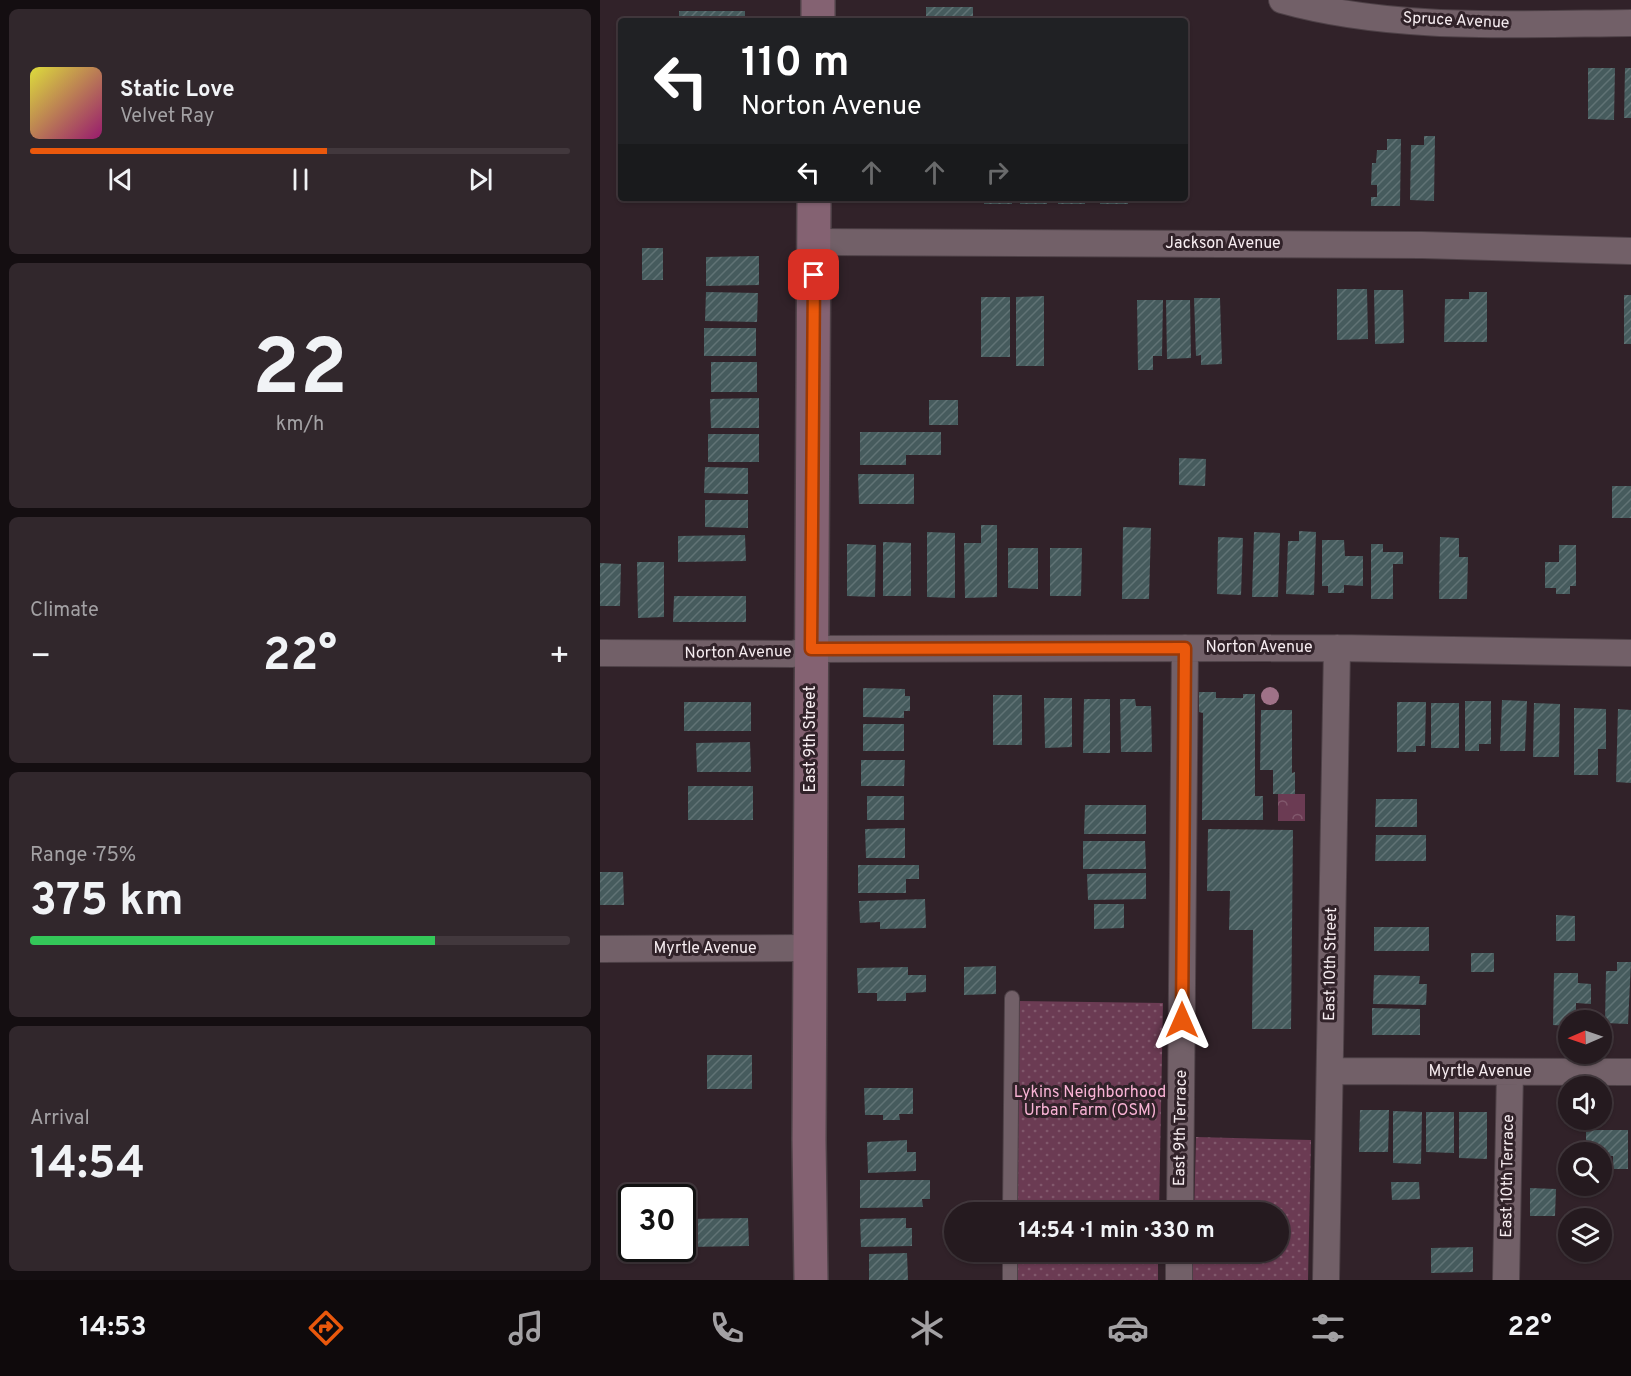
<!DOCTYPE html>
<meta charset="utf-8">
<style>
body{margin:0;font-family:Overpass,sans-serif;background:#31272c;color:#f1f3f6;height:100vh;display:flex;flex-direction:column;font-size:22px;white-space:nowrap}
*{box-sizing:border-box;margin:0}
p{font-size:20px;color:#a3a1a4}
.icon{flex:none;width:33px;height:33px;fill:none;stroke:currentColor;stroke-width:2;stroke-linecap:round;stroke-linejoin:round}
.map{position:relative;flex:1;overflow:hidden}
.side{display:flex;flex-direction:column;gap:9px;padding:9px;background:#140e11;width:600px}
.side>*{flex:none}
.guide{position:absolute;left:18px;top:18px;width:570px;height:183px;border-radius:6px;box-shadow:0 2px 4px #0004,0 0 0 2px #42383d;background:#202124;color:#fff;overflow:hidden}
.needle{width:39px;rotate:268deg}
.fabs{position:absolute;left:958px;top:1010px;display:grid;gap:12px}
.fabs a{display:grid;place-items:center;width:54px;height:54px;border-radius:50%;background:#251a1f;box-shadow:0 2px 4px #0004,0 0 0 2px #42383d;font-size:30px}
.speed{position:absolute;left:18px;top:1184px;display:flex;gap:12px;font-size:30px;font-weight:700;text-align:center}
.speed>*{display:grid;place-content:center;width:78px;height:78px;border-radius:50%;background:#251a1f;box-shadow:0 2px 4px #0004,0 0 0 2px #42383d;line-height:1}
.speed .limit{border:3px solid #111;border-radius:9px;background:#fff;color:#111}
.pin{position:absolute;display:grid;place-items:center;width:51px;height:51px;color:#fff;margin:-26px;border-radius:12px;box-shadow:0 3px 9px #0006}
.me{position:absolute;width:66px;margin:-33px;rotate:0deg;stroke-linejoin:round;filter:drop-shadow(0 0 4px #0008)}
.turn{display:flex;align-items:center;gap:21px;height:126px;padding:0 24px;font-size:27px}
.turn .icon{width:78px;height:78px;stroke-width:2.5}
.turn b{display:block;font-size:42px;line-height:51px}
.lanes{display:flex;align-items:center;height:57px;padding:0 24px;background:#0003;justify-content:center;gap:30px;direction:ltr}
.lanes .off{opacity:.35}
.big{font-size:45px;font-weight:700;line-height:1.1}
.side .widget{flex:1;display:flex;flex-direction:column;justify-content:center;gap:9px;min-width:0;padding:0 21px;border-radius:9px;background:#31272c}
.side .dial{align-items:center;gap:0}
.dial b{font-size:78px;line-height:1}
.song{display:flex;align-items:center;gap:18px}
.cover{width:72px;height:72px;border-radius:9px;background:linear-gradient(135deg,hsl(60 70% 55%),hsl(320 70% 35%))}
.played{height:6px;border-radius:3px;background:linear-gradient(90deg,#ea580c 55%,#42383d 55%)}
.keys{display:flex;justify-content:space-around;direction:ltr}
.heat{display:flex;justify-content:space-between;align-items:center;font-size:33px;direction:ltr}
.charge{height:9px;border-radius:4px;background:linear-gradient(90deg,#34c759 75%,#42383d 0)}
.trip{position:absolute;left:344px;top:1202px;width:345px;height:60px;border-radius:30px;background:#251a1f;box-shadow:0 2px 4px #0004,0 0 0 2px #42383d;font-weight:700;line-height:60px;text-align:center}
.tab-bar{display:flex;height:96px;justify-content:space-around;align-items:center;background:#0f0a0c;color:#a3a1a4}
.tab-bar .icon{width:42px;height:42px}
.tab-bar .active{color:#ea580c}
.tab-bar b{font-size:27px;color:#f1f3f6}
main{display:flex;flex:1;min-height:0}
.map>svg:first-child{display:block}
</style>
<main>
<section class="side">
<div class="widget">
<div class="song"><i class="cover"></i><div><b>Static Love</b><p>Velvet Ray</p></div></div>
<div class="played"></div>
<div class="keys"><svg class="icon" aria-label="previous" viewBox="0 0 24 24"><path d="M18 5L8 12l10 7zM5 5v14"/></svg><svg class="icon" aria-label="pause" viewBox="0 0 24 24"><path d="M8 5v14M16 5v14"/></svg><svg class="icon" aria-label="next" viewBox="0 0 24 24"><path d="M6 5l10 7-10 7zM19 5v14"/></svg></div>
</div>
<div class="widget dial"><b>22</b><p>km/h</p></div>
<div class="widget"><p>Climate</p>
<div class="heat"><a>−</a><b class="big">22°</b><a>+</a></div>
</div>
<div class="widget"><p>Range · 75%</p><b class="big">375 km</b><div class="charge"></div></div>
<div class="widget"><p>Arrival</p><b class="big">14:54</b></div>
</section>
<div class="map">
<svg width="1031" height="1280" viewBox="0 0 1031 1280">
<defs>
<pattern id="forest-crowns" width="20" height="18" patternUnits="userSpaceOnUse" patternTransform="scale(1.5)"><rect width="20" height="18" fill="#6b3b53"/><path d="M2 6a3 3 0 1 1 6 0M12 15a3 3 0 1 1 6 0" fill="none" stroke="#81586c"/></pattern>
<pattern id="garden-dots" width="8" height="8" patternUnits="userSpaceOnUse" patternTransform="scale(1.5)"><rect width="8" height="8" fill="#6b3b53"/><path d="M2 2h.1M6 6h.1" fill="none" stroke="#81586c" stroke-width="1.8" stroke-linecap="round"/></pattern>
<pattern id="building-hatch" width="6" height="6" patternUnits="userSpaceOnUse" patternTransform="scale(1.5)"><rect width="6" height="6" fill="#465b5d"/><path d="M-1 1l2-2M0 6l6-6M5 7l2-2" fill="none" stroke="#617375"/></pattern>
</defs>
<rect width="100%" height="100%" fill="#312229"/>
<path fill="url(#forest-crowns)" d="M678,794H705V821H678Z"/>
<path fill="url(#garden-dots)" d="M418,1001L563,1003L559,1212H418Z
M596,1137L711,1140L708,1280H592L593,1251H678V1212H594Z
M417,1251H558V1280H417Z"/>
<path fill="url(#building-hatch)" d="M326,7H373V21H326Z
M79,11H145V21H79Z
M988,68H1015L1014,120L988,119Z
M1025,68H1031V118H1024Z
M824,136H835L834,201L810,200L811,145H824Z
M787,139H801L800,206H771V197H777V185H771L772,163H776L777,150H787Z
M384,198H412V204H384Z
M420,198H447V204H420Z
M458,198H485V204H458Z
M500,198H528V204H500Z
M42,248H63V280H42Z
M159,256V285L106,286V257Z
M737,289H767L768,339L737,340Z
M774,290H803L804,343L775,344Z
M106,292L158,293L157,322L105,321Z
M869,292H887V342H844L845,299H869Z
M1024,295H1031V344H1024Z
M444,296V366H416V297Z
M381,297H410V357H381Z
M594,298H620L622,364L601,365V355L596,356Z
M537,300H563L562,356H553V370H538Z
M566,300H590L591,358L567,359Z
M104,328H156V356H104Z
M111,362H157V392H111Z
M159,398V428H111L110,399Z
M329,400H358V425H329Z
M260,432H341V455H306V465H260Z
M108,434H159V462H108Z
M579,458L606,459L605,486L579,485Z
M105,467L148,468V494L104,493Z
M258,474H314V504H259Z
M1012,486H1031V518H1012Z
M105,500H148V528L105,527Z
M381,525H397V597L365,598L364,543H381Z
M523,527L551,528L549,599H522Z
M699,531L716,532L714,595L686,594L688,541H699Z
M327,532L355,533V598L327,597Z
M654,532L680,533L678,597H652Z
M145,535L146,561L78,562V536Z
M618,537L643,538L641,595L617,594Z
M840,537L859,538V557H868L867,599H839Z
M722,540H744L745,556H763V586L744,585V593H728V586H722Z
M283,542L311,543V596H283Z
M247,544L276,545L275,597L247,596Z
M771,544H783V552H803V564H793V599H771Z
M959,545H976V586H970V594H956V588H945V562H959Z
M408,548H438V589L408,588Z
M450,548H482L481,596H450Z
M37,562H64V617L38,618Z
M0,563L21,564L20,606H0Z
M74,596H146V622H73Z
M263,688L305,689V696H310V711H304V718L263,717Z
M599,692H616V698H643V694H655V796H663V820H602L603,713L599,712Z
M393,695H422V745H393Z
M444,698H472V747L445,748Z
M484,699H510V753H483Z
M520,699H535L536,706H551L552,752H521Z
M902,700L927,701L925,751H900Z
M865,701H891V744H879V751H865Z
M84,702H151V731H84Z
M797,702H826L825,746H816V752H797Z
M831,703H859V748H831Z
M934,703L960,704L959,757H933Z
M974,708L1006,709V749H998V775H974Z
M1018,709L1031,710V783L1016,782Z
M661,710H692V773L695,772V794H673V770H660Z
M263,724H304V751H263Z
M150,742L151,772H97L96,743Z
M261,760H305L304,786H261Z
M88,786H153V820H88Z
M267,796H304V820H267Z
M776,799H817V827H775Z
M485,805H546V834H484Z
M305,828V858H266L265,829Z
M608,829L693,830L691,1029H652L653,930H629L630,891H607Z
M776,835H826V861H775Z
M483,841H545L546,869H483Z
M258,865H319V879H306V893H258Z
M0,872H23L24,905H0Z
M546,873V899L488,900L487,874Z
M325,899L326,928L280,929V922L260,923L259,901Z
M494,904H524V928L494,929Z
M956,915L975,916V941H956Z
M774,927H829V951H774Z
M871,953H894V972H871Z
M1017,962H1031L1028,1024L1005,1023L1006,971H1017Z
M396,966V994L364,995V967Z
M308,967V975H326V992L306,993V1001H277V993H258L257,968Z
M954,973H978V983L991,984V1004L976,1003V1020H969V1026L953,1025Z
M774,975L820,976L819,984H827L826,1005L773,1004Z
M772,1008L820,1009V1035H772Z
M107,1055H152V1089H107Z
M264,1088H313V1114H299L300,1120H283V1115H265Z
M760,1110H789L788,1152H759Z
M793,1111L822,1112L821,1164L793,1163Z
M826,1112H854V1153L826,1152Z
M859,1112H887V1159L859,1158Z
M986,1130H1028V1169H1013V1156H1002V1152H986Z
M307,1140V1152H316V1171L268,1173L267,1142Z
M260,1180H330V1199H322L323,1207L260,1208Z
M791,1182H819L820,1199L792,1200Z
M57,1185V1197H32V1186Z
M930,1188L956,1189L955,1216H930Z
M148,1218L149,1246L88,1247V1219Z
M306,1218V1228H312V1246L261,1247L260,1219Z
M873,1247V1272L831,1273V1248Z
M307,1253L308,1280H269V1254Z"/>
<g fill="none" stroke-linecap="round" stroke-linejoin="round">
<defs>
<path id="service" d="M410,1212L412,998
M410,1280V1251"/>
<path id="minor" d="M682,0C792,31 918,24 1031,23
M214,242L822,245L1031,251
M0,653L193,654L211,649L737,648L1031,653
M0,949L210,948
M730,1071L1031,1072
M580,1212L585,648
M579,1280V1251
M726,1280L737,648
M906,1280L910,1072"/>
<path id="secondary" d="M218,21V0
M211,1280L209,1140L214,198"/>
</defs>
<use href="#service" stroke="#4e4147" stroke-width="16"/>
<use href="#minor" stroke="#4e4147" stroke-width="28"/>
<use href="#secondary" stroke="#4e4147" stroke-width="36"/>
<use href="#service" stroke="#726068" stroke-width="14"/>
<use href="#minor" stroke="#726068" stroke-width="26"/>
<use href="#secondary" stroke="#846272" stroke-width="33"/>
</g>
<circle fill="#9f7288" cx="670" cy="696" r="9"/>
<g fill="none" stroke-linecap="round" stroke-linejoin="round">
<defs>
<path id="route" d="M214,275L211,649L585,648L582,1020"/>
</defs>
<use href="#route" stroke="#983908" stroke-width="15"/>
<use href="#route" stroke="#ea580c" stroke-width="10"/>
</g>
<g text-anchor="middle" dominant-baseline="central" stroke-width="6" stroke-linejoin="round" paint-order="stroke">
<g font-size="16" fill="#f6ecf0" stroke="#312229">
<text transform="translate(856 21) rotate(3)">Spruce Avenue</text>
<text x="623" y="244">Jackson Avenue</text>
<text x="659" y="648">Norton Avenue</text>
<text transform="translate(138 653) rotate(-1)">Norton Avenue</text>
<text transform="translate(211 739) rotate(-90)">East 9th Street</text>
<text x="105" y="949">Myrtle Avenue</text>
<text transform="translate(731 964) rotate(-89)">East 10th Street</text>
<text x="880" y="1072">Myrtle Avenue</text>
<text transform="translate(581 1128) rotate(-89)">East 9th Terrace</text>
<text transform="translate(908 1176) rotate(-89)">East 10th Terrace</text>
</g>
<g font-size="16" fill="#f9b3d5" stroke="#312229">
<text x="490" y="1093">Lykins Neighborhood<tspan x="490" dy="18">Urban Farm (OSM)</tspan></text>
</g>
</g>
</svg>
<div class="fabs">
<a><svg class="needle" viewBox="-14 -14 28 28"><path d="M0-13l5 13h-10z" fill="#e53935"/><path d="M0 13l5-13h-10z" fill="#a3a1a4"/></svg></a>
<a><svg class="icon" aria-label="sound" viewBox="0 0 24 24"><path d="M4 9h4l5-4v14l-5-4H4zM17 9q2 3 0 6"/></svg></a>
<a><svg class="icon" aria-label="search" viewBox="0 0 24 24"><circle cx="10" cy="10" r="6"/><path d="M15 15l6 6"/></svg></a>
<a><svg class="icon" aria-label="layers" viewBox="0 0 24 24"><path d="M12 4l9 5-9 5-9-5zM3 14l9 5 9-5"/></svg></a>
</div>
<div class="speed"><div class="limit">30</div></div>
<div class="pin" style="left:214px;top:275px;background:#d93025"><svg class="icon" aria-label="arrive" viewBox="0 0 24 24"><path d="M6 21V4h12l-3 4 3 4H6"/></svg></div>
<svg class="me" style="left:582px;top:1020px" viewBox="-20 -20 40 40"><path d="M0-17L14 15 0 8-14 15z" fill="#ea580c" stroke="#fff" stroke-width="4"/></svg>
<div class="trip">14:54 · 1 min · 330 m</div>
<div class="guide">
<div class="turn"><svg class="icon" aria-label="left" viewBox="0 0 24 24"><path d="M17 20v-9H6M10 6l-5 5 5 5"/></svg><div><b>110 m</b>Norton Avenue</div></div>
<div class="lanes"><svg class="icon" aria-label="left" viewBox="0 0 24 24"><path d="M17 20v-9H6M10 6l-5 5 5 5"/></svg><svg class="icon off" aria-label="ahead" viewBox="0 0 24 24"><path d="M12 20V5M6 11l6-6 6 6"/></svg><svg class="icon off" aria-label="ahead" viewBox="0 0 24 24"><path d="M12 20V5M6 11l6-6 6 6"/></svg><svg class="icon off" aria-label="right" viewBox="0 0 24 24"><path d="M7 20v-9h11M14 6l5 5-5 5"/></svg></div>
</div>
</div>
</main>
<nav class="tab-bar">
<b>14:53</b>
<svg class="icon active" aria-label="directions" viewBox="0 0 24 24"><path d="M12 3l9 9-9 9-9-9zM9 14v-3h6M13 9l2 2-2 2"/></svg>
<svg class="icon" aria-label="music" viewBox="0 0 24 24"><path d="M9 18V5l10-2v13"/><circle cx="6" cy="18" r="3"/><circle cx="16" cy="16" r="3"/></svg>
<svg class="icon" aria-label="phone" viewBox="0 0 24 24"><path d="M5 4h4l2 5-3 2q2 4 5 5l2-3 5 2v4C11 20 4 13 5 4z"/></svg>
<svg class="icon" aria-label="climate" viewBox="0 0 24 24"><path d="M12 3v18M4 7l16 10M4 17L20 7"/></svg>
<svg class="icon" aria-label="car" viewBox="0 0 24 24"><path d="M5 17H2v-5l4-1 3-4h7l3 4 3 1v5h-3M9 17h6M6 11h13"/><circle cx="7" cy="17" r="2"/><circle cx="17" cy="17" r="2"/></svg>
<svg class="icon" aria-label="filters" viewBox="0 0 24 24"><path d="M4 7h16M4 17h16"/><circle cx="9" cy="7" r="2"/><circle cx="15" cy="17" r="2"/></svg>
<b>22°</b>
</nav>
